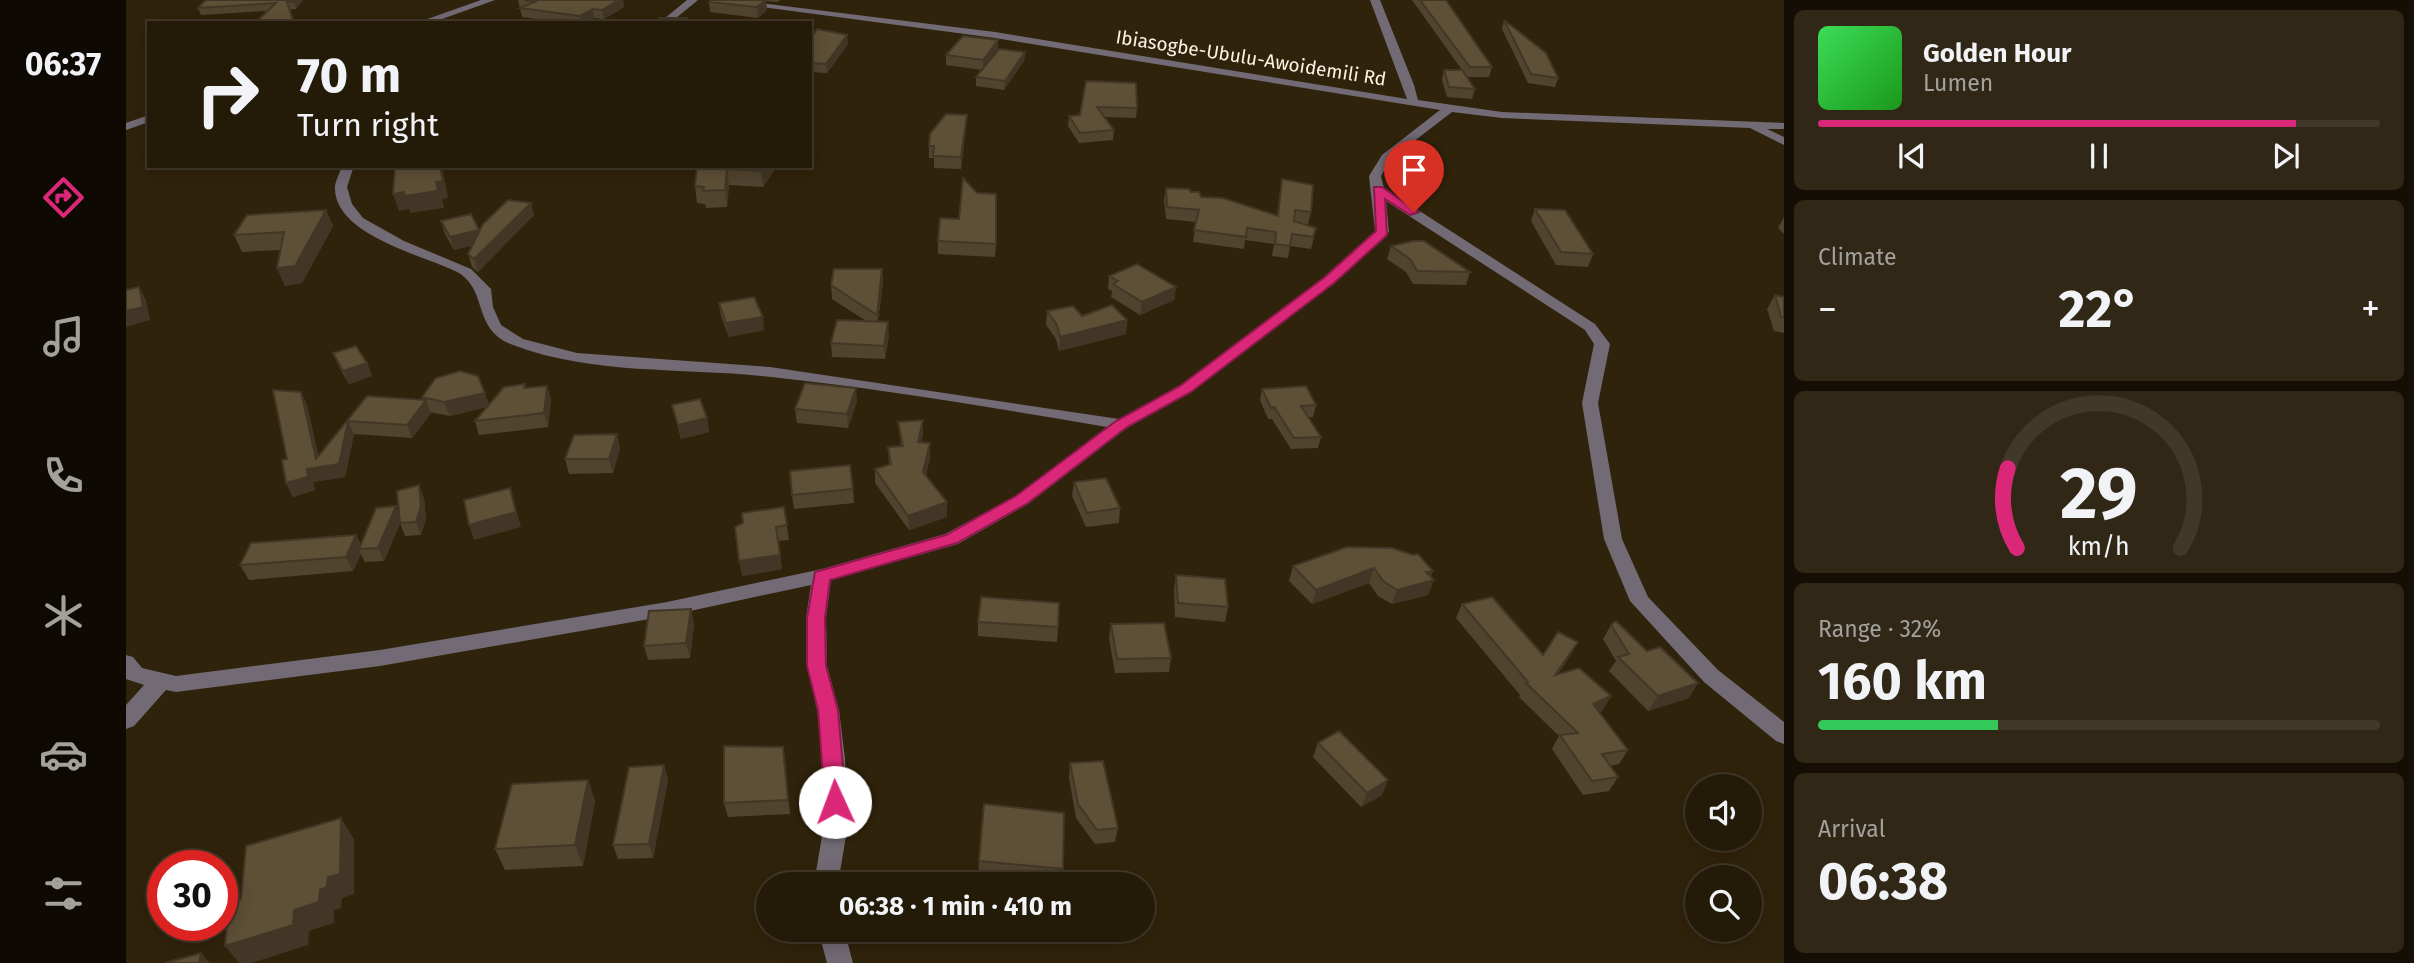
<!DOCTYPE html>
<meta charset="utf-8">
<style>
body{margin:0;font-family:"Fira Sans",sans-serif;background:#302716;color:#f1f3f6;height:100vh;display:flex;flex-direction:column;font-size:26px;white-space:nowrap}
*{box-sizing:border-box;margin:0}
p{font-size:23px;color:#a3a19c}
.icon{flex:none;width:38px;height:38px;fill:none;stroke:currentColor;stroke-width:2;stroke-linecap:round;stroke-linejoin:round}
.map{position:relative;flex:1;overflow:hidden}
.details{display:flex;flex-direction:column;gap:10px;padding:10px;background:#140e04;width:630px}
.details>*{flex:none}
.banner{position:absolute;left:21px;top:21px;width:665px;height:147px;border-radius:0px;box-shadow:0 4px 18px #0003,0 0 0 2px #413829;background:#241a08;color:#f1f3f6;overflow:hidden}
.tools{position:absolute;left:1559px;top:774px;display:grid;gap:14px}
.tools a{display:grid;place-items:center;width:77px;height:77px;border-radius:50%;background:#241a08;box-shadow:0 4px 18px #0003,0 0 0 2px #413829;font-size:35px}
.speed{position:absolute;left:21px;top:850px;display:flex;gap:14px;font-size:35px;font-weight:700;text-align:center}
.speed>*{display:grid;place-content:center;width:91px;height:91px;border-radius:50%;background:#241a08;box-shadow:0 4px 18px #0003,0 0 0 2px #413829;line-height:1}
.speed .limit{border:10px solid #d22;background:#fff;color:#111}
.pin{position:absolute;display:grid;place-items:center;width:60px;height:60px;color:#fff;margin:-72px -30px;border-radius:50% 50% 50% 0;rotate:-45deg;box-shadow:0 0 7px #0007}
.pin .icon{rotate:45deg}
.me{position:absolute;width:77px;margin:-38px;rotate:358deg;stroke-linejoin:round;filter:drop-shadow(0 0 5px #0008)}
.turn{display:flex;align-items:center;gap:24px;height:147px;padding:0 35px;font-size:32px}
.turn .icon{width:91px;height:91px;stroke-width:2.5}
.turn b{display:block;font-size:49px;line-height:60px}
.big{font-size:52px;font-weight:700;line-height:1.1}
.details .card{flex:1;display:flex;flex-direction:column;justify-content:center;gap:10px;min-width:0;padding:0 24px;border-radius:10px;background:#302716}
.details .dial{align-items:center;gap:0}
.dial svg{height:182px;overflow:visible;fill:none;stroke:#413829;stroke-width:7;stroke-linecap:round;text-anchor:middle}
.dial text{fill:#f1f3f6;stroke:none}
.song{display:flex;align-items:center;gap:21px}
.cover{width:84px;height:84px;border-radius:10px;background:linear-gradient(135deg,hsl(130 70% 55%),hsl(120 70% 35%))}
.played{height:7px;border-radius:4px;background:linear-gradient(90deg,#db2777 85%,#413829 85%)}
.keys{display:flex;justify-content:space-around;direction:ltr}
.heat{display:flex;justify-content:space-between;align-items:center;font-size:38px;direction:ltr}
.charge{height:10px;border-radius:5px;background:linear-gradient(90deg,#34c759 32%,#413829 0)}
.trip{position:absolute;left:630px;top:872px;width:399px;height:70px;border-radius:35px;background:#241a08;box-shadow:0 4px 18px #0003,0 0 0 2px #413829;font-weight:700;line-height:70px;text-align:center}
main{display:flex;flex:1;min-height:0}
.dock{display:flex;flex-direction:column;width:126px;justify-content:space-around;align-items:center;background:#0e0a03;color:#a3a19c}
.dock .icon{width:49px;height:49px}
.dock .selected{color:#db2777}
.dock b{font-size:32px;color:#f1f3f6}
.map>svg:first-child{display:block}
</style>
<main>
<nav class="dock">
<b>06:37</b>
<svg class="icon selected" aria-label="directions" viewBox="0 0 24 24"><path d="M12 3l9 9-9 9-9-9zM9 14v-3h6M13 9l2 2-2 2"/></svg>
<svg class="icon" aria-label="music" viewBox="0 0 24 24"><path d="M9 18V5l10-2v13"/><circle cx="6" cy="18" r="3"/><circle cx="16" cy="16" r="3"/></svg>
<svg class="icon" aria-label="phone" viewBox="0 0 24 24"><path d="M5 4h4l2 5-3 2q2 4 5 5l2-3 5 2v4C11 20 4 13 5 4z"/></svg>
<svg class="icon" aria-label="climate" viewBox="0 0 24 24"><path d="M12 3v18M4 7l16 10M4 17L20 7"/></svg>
<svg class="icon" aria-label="car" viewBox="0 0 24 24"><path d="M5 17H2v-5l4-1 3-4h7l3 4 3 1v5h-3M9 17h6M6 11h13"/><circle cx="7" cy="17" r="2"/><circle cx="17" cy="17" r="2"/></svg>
<svg class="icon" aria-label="filters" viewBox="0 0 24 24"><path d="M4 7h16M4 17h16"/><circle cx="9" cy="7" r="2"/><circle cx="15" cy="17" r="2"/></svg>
</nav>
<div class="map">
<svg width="1658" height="963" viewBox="0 0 1658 963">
<rect width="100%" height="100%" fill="#30230b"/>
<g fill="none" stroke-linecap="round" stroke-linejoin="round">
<path fill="#726a75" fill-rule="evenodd" d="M355,0H369L305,23H290Z
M561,0H572L544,23H533Z
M583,0H610L869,32L1281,99L1244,0H1254L1288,85L1292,100L1376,112L1658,123V129H1641L1658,137V145L1624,128L1376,118L1326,112L1265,159L1255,176L1258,188L1469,324L1484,344L1472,403L1496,539L1522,597L1592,670L1658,722V744L1650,741L1578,682L1504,601L1478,539L1456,403L1468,344L1459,330L1260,201L1263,232L1208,283L1065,392L1001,428L902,504L832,544L705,580L700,618L701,666L713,710L719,759L722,824L712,884H688L698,824L697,759L691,710L681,666L680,618L685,585L541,616L254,666L50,692L40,690L8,726L0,729V705L18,685L0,679V655L7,657L16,668L50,676L254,650L541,602L696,569L819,534L890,496L981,427C869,408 757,389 645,377C559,367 469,376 387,345C344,329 364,288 329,271C296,255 206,234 209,186C210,180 214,172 216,166H228L221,187L226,204L237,218L278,241L345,269L365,289L367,307L375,325L397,339L451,353L644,367L993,419L1053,386L1198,277L1249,231L1243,176L1256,155L1314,110L869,38Z
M23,115V122L0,130V123Z
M692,929H718L727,963H701Z"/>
</g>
<path fill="#51442f" d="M177,0L170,9L75,15L72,8Z
M392,0H497L498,7L478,19L468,18L460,23H438L396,17Z
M586,0H655L651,2L640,1L641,10L632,18L584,12L583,2Z
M1286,0H1320L1366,67L1363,77H1341Z
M1378,20L1432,78L1429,87L1402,83L1376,29Z
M684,37L722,44L701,73L684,72Z
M872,49L860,65L899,52L898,61L878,90L850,86V77L856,70L820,65V55Z
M1318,70L1349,89L1346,99L1321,97L1316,80Z
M960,81L1011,108L1010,118L979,117L988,130L987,140L953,143L942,126L943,116L954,115Z
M840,127L835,169L808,168V158H803V146Z
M571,166H651L637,187L603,185L601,207L580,208L579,204L571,203L569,186Z
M1156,179L1185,212L1182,224H1177L1190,228L1185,249L1164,246L1162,258L1146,256L1148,244L1119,240L1118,249L1067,242L1070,222L1040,219L1038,200L1040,188L1065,192L1075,197L1151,215Z
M405,203L408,215L352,272L346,267L342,254L347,245L328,250L319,234L315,221L354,231Z
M1409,209L1467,254L1462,267L1430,265L1405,221Z
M200,210L207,226L176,283L159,286L151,268L154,250L116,252L108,235Z
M1658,217V234L1652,228Z
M833,219L870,244L869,257L812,254V241Z
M1265,246L1344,272L1340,285L1287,284L1280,272L1261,259Z
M756,269L757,282L752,321L763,335L759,359L706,357L705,343L740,321L706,299L705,285Z
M983,276L1050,287L1048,300L1014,315L985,297L986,291L982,289Z
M1649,295L1658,297V333L1648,331L1641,309Z
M593,303L638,330L603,337L595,316Z
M921,311L956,316L1001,320L1000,334L933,351L930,339L920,325Z
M207,353L241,363L246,376L223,384L213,367Z
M421,386L425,400L422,427L353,435L349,421L360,407L324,416L304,412L305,413L286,438L228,434L219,477L187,482L189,490L167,497L160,483L161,459L175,392L181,405L192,456L241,396L297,400L296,397L363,404L400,388Z
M1136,389L1190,405L1187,417H1182L1195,437L1192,448L1165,449L1146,419H1142L1134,400Z
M731,401L722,428L671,423L669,409Z
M546,405L581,418L583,432L555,439Z
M772,422L797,434L795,442L804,457L800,475L821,502V517L783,530L749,483V469L763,464L762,447L775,446Z
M494,448L487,473L443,474L439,459Z
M948,482L994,508L993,523L960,527L946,496Z
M727,489L728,503L668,509L666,495Z
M298,498L300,519L295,535L279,536L274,523L258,561L239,562L235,554L227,571L123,580L114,565L230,535L235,545L270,506L273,513Z
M658,507L663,540L652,541L656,569L616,576Z
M1221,547L1305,577L1302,595L1266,604L1252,596L1243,583L1186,604L1163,581L1167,566Z
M1050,575L1102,607L1099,622L1049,617L1048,589Z
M1336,604L1417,655L1452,642L1444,656L1432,674L1485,696L1476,711L1473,712L1502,750L1493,764L1484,766L1492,777L1483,791L1457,795L1426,749L1433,736L1393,697L1394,695L1330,618Z
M852,622L932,627L931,642L852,636Z
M568,624L564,658L522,660L518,646Z
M985,624L1045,658L1043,672L989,673L983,638Z
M1485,625L1521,651L1563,698L1522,711L1483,671L1490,661L1477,639Z
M1192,743L1256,795L1235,807L1187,757Z
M659,761L664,814L602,817L598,803Z
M944,763L992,828L989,842L969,844L950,818L943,778Z
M538,765L542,780L527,858L492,859L487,845Z
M462,780L469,801L457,866L379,870L369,849Z
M853,861L937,869L935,884H876L852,881Z"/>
<path fill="#423726" d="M169,0H177L170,9L168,2Z
M493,0H497L498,7L478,19L476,10Z
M640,0L641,10L632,18L631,7Z
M467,9L468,18L460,23H456L454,16Z
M721,35L722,44L701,73L700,64Z
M872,40V49L857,70V60Z
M899,52L898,61L878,90L879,81Z
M841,115L840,127L835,169V157Z
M314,166H316L322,198L316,199L318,208L284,213L283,209L273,211L267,194L310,182Z
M638,166H651L637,187L635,171Z
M601,169L603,185L601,207L599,190Z
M405,203L408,215L352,272L348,259Z
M200,210L207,226L176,283L159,286L151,268Z
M353,230L357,243L328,250L324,237Z
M756,269L757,282L751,328V315Z
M13,287L20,300L24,320L0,327V311Z
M1050,287L1048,300L1014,315L1016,302Z
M637,317L638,330L603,337L600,323Z
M1001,320L1000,334L933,351L934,337Z
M762,322L763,335L759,359L758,346Z
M241,363L246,376L223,384L217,371Z
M421,386L425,400L422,427L418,413Z
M730,388L731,401L722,428L721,414Z
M175,392L181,405L195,467L222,421L228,434L219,477L187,482L189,490L167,497L160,483L181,469L190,459Z
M359,393L364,406L324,416L318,402Z
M300,400L305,413L286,438L281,425Z
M581,418L583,432L555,439L552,425Z
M797,420V434L792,456V442Z
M491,434L494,448L487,473L483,459Z
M804,443V457L798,486L797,472Z
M293,485L298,498L300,519L295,535L290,522Z
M384,488L395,527L348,540L343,525Z
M821,502V517L783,530L782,516Z
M270,506L276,519L258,561L252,548Z
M230,535L237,549H233L235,554L227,571L220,557Z
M654,555L656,569L616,576L613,561Z
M1248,568L1243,583L1186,604L1190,590Z
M1307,571L1303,582L1308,580L1302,595L1266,604L1271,590L1300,572Z
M565,609L568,624L564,658L560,643Z
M1452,642L1444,656L1422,689L1429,675Z
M1572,683L1563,698L1522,711L1532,696Z
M1485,696L1476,711L1459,719L1467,704Z
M657,747L659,761L664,814L662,800Z
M538,765L542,780L527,858L523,844Z
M462,780L469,801L457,866L449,845Z
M1262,780L1256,795L1235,807L1241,793Z
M215,818L228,839V894L216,898L215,908L208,910V923L183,931L182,945L126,963H113L99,946L168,910L194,890L202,877Z
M75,953L84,963H73Z"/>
<path fill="#5e4f37" stroke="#423726" stroke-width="2" d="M80,0H169L168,2H161L168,23H129L150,3L72,8Z
M398,0H493L476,10L467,9L454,16L394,8L409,2Z
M586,0H640L631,7L583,2Z
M1294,0H1320L1366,67H1344Z
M533,18H561L558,23H530Z
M331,20L342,23H329Z
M1378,20L1420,53L1432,78L1405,74Z
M691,29L721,35L700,64L684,63V37H686Z
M837,36L872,40L857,60L820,55Z
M873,49L899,52L879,81L850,77Z
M1318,70H1336L1349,89L1323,87Z
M960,81L1010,83L1011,108L971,107L988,130L954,133L943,116L954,115Z
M820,114L841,115L835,157L807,156L808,146H803L804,134Z
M269,166H314L317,181L310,182L312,191L278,196V192L267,194Z
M571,166H638L635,171L601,169L599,190L577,191L578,187L569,186Z
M837,178L851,193L870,194V244L812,241L814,218L833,219Z
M1156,179L1187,185L1185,212L1169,210L1168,221L1190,228L1187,237L1166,234L1164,246L1149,244L1150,232L1121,228L1120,237L1068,230L1073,210L1041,207L1040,188L1063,189L1065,192H1073L1075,197L1097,198L1152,216Z
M382,200L405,203L348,259L342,254L357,224Z
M1409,209L1439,210L1467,254L1435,252Z
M200,210L169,266L151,268L158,232L108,235L121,215Z
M345,214L353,230L324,237L315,221Z
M1287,241H1298L1344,272L1291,271L1284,259L1265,246Z
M1011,264L1050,287L1016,302L987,284L992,281L983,276Z
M708,269H756L751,315L705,285Z
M13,287L17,307L0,311V290Z
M1649,295L1658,297V318L1655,317Z
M628,297L637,317L600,323L593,303Z
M986,305L1001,320L934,337L931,325L921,311L947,306L956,316Z
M711,320L762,322L758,346L705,343Z
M230,346L241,363L217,371L207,353Z
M334,371L352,376L359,393L318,402L296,397L310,378Z
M679,383L730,388L721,414L669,409Z
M399,384L398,388L421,386L418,413L349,421L378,387Z
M1180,386L1190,405L1175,406L1195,437L1168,438L1148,407L1145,408L1136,389Z
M147,390L175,392L190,459L241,396L300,400L281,425L222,421L213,464L181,469L182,477L160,483L156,460L161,459Z
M574,399L581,418L552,425L546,405Z
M797,420L792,442L804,443L797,472L821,502L782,516L749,469L765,464L762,447L777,446L772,422Z
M491,434L483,459H439L448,435Z
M724,465L727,489L666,495L664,471Z
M980,478L994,508L961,513L948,482Z
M293,485L295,506L290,522L274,523L271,491Z
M384,488L390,512L343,525L338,500Z
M270,506L252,548L233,549L250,508Z
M658,507L661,525L650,527L654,555L613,561L609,527L617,523L616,513Z
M230,535L220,557L114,565L125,543Z
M1221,547L1266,548L1287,555L1292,554L1307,571L1300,572L1308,580L1271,590L1257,581L1248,568L1190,590L1167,566Z
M1050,575L1099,579L1102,607L1052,603Z
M855,597L933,603L932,627L852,622Z
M1366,597L1417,655L1432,632L1452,642L1429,675L1453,668L1485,696L1467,704L1502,750L1476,754L1492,777L1466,781L1434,735L1452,733L1400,683L1402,682L1336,604Z
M565,609L560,643L518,646L523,611Z
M1490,621L1521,651L1534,647L1572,683L1532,696L1492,657L1503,654L1485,625Z
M1038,623L1045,658L991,659L985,624Z
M1213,731L1262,780L1241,793L1192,743Z
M598,746L657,747L662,800L598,803Z
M977,761L992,828L971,830L952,804L944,763Z
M538,765L523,844L487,845L503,767Z
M462,780L449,845L369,849L386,784Z
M858,804L938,813L937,869L853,861Z
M215,818L214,874L202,877L201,887L194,890L193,902L168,910L167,925L99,946L103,903L115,899L120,846Z
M75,953L73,963H39Z"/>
<path fill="#db2777" stroke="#8e194d" stroke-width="2" d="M1248,187H1256L1293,212L1284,215L1259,199L1261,235L1208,283L1065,392L1001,427L902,503L831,543L704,580L699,618L700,666L712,710L720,802L717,808L709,811L702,808L699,802L692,710L681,666V618L689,572L820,535L890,496L990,421L1054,386L1199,277L1250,231Z"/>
<g text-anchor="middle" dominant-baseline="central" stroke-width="7" stroke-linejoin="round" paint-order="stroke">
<g font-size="19" fill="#fcf3e5" stroke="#30230b">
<text transform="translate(1125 58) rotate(9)">Ibiasogbe-Ubulu-Awoidemili Rd</text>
</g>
</g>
</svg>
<div class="tools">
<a><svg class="icon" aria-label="sound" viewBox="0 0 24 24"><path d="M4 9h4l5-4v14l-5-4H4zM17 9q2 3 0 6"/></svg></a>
<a><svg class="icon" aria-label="search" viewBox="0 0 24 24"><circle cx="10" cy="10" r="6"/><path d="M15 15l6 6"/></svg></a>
</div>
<div class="speed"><div class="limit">30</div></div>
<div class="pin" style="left:1288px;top:212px;background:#d93025"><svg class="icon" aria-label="arrive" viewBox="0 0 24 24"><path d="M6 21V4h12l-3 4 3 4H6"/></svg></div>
<svg class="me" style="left:709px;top:802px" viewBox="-20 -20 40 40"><circle r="19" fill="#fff"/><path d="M0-13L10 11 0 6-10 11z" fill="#db2777"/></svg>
<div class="trip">06:38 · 1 min · 410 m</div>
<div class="banner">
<div class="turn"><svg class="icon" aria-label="right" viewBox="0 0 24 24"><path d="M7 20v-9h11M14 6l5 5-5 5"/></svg><div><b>70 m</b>Turn right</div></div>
</div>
</div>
<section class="details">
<div class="card">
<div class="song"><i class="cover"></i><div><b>Golden Hour</b><p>Lumen</p></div></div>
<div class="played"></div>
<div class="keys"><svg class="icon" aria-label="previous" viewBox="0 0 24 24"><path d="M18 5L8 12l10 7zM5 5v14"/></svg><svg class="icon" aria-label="pause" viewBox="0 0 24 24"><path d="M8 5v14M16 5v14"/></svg><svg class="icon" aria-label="next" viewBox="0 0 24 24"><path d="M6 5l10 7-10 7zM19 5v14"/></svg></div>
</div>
<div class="card"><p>Climate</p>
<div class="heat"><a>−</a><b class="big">22°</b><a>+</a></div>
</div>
<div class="card dial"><svg viewBox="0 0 100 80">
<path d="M14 69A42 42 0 1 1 86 69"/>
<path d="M14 69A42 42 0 0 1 10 34" stroke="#db2777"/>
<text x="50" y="56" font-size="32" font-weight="700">29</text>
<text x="50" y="72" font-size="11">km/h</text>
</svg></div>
<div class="card"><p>Range · 32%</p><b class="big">160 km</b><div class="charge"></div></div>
<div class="card"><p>Arrival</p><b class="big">06:38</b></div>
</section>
</main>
